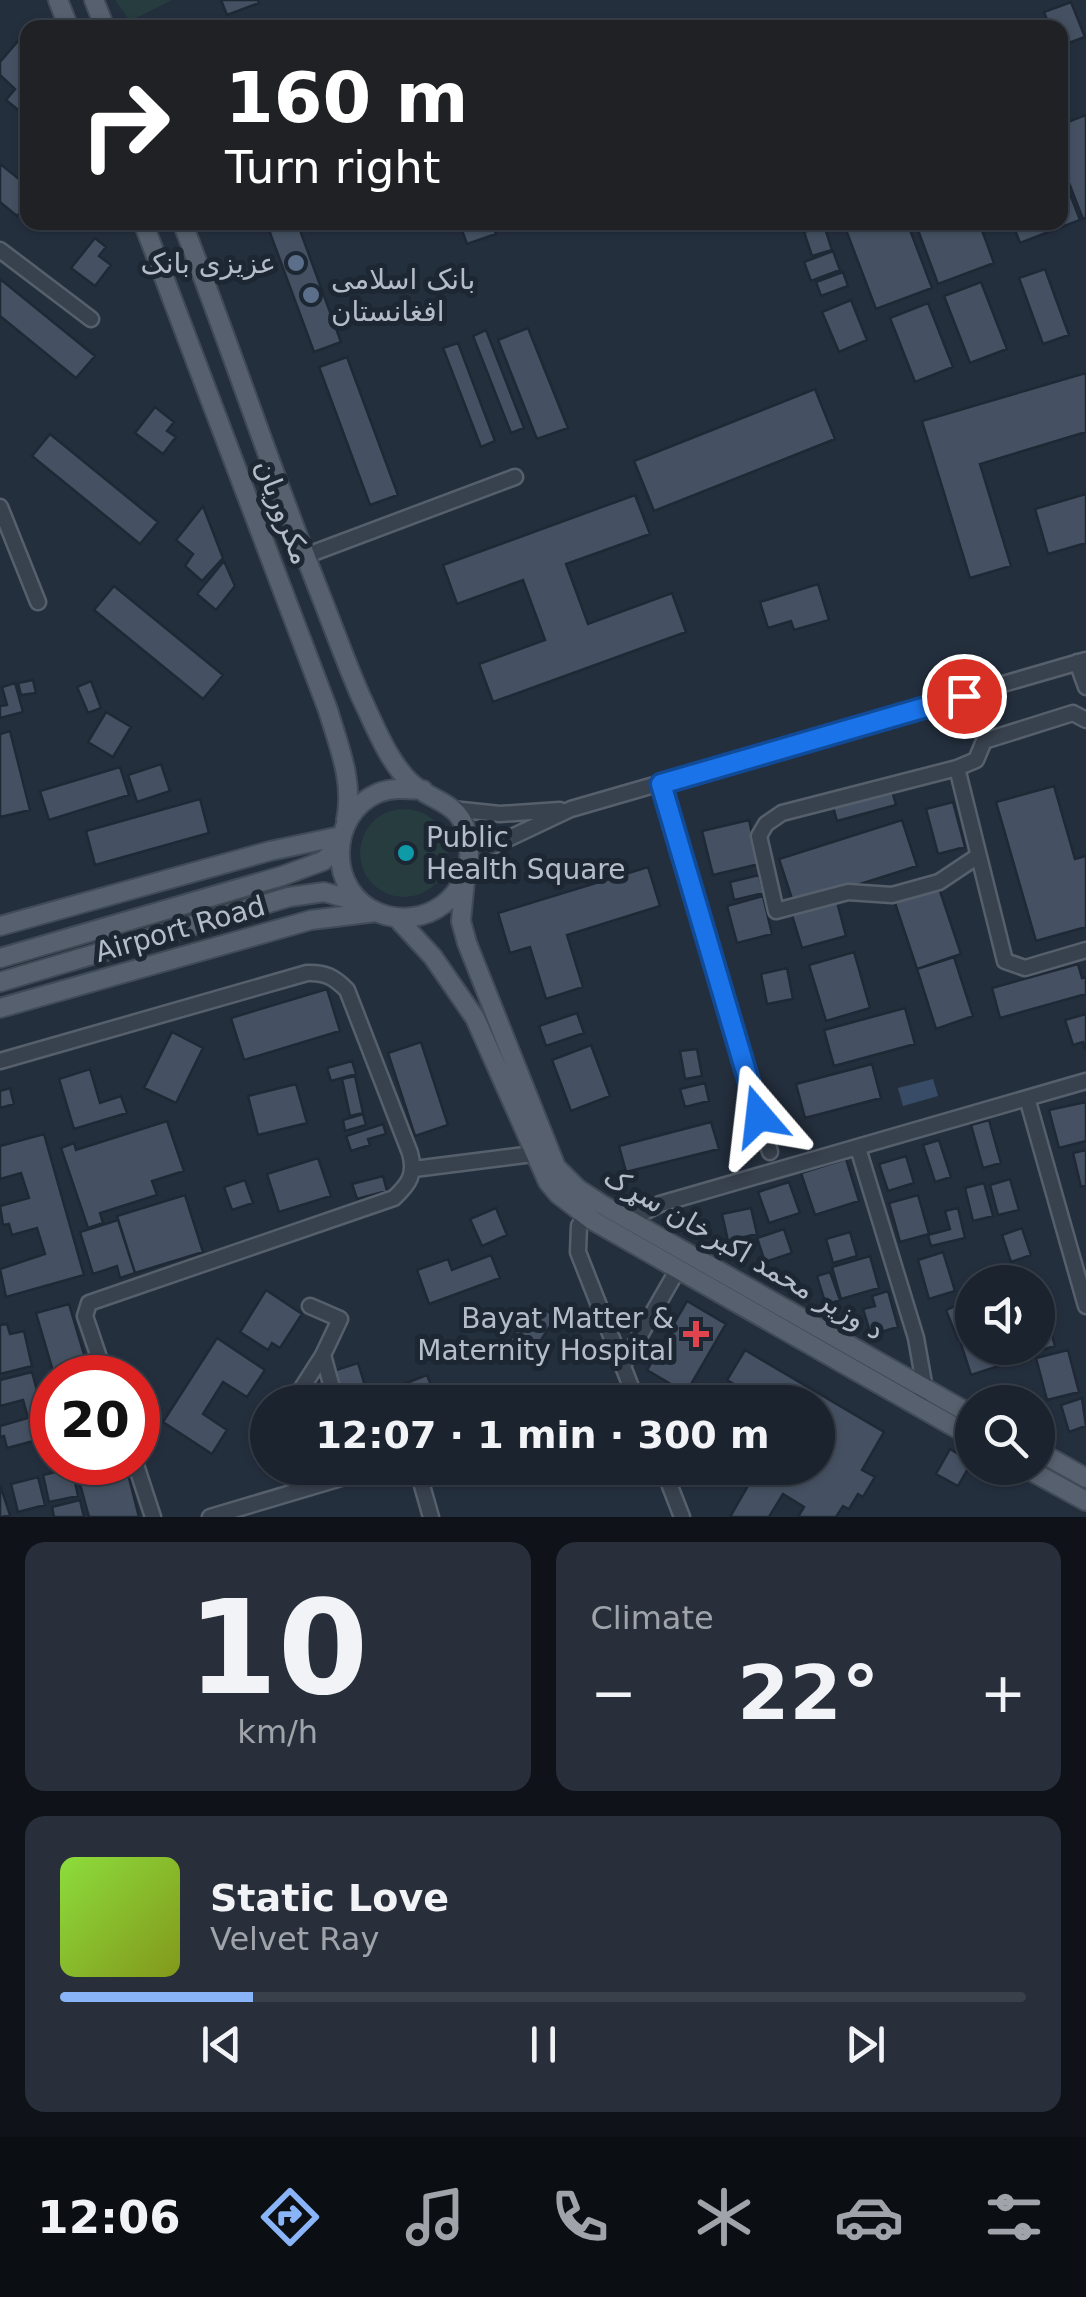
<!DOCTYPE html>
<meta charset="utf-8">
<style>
body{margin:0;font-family:"DejaVu Sans","Noto Naskh Arabic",sans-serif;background:#282f3a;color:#f1f3f6;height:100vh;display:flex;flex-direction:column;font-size:38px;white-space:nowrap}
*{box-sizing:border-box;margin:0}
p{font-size:32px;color:#a0a4aa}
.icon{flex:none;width:55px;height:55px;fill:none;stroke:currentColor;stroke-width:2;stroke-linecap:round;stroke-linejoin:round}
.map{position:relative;height:1517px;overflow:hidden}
.details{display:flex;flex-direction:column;gap:25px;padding:25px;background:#0f1319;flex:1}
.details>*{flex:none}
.guide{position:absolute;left:20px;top:20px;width:1048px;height:210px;border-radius:20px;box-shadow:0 2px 8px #0004,0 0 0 2px #39404a;background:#202124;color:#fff;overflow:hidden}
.controls{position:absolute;left:955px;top:1265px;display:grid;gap:20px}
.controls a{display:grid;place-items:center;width:100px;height:100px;border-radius:50%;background:#1b232e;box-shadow:0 2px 8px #0004,0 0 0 2px #39404a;font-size:50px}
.speed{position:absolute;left:30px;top:1355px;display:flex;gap:20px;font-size:50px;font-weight:700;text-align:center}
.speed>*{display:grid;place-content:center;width:130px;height:130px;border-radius:50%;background:#1b232e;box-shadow:0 2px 8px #0004,0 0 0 2px #39404a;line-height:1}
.speed .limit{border:15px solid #d22;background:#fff;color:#111}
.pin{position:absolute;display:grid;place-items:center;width:85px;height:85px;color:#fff;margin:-42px;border:5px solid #fff;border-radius:50%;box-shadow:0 2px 10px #0007}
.me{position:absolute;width:110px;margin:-55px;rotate:343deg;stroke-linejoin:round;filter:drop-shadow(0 0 8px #0008)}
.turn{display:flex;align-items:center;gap:35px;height:210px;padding:0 40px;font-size:45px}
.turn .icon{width:130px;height:130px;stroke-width:2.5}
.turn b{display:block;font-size:70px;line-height:85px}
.big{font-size:75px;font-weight:800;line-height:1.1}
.details .tile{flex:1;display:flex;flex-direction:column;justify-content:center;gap:15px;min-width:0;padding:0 35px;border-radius:20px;background:#282f3a}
.details .dial{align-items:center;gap:0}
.dial b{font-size:130px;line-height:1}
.song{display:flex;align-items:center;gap:30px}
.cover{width:120px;height:120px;border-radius:15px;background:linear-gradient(135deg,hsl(90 70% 55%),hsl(70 70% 35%))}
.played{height:10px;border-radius:5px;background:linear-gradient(90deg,#8ab4f8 20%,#39404a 20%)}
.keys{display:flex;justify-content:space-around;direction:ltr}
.heat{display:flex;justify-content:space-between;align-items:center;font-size:55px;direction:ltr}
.details .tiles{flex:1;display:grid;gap:25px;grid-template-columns:1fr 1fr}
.tile:last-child{grid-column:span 2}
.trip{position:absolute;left:250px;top:1385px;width:585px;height:100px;border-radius:50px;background:#1b232e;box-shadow:0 2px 8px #0004,0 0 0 2px #39404a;font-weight:800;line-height:100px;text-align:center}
.dock{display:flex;height:160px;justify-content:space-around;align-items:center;background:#0b0e12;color:#a0a4aa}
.dock .icon{width:70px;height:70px}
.dock .active{color:#8ab4f8}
.dock b{font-size:45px;color:#f1f3f6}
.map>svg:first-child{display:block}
</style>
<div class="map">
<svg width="1086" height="1517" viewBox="0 0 1086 1517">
<rect width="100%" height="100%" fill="#242f3e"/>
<path fill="#263c3f" d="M115,0H172L130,21Z
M360 853a44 44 0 1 1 88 0a44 44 0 1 1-88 0Z"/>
<path fill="#394c67" d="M933,1079L938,1096L903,1106L898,1088Z"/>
<path fill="#455162" stroke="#1f2835" stroke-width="2.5" d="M221,0H258L259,3L227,15Z
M1071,2L1085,37L1063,45L1065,50L1060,52V28H1050L1044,12Z
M24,34L28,44V118L6,100L15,89L0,75V62Z
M1086,115V218L1083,219L1060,160V125Z
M0,164L28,186V203L17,216L0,202Z
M1060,168L1080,220L1020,243L1012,222H1060Z
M266,222H297L341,342L314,352Z
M466,222H491L496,234L467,244L460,225Z
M843,222H907L932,288L876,309Z
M915,222H979L994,263L938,284Z
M824,225L832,250L812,256L804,232Z
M95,238L106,247L99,256L111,265L95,286L71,268Z
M833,251L840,270L811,281L804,262Z
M1045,269L1069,335L1043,344L1019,278Z
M843,272L848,286L821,296L816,282Z
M0,279L95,356L76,378L0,316Z
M981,282L1007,349L970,363L944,296Z
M851,300L867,340L839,352L822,312Z
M928,303L953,367L915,382L890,318Z
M528,328L568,428L537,439L498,340Z
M486,330L524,428L511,433L473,336Z
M458,343L495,441L481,447L443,348Z
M347,357L398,495L370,505L319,367Z
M1086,373V432L980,464L1011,566L970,578L922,421Z
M815,389L835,439L654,511L634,461Z
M155,407L174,422L167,431L176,437L163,454L135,433Z
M50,434L158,522L140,544L32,456Z
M1086,494V543L1048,554L1035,509Z
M635,495L650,534L566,564L588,624L672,593L686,632L493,702L479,664L545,640L523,580L457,604L443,565Z
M203,506L223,558L202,581L185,566L193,554L176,540Z
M224,561L235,586L216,610L197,594Z
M818,584L829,620L794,630L791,621L768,628L760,602Z
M114,586L223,675L203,699L94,610Z
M33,680L36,693L21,695L18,683Z
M91,681L101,708L88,713L77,687Z
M15,683L23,712L0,718V706L7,705L2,687Z
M106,712L131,727L113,757L88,742Z
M10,731L30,810L0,817V734Z
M161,764L170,791L137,802L128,775Z
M120,767L129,795L49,820L40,791Z
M1054,786L1075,859L1086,856V927L1036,941L996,802Z
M891,787L896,805L837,821L832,803Z
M200,799L209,833L95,865L86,831Z
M953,802L965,847L938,854L926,809Z
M749,820L759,864L713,875L702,831Z
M902,820L917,866L794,905L779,859Z
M648,867L660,906L567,935L583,987L546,999L530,947L510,953L498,913Z
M759,875L764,893L734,900L730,882Z
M938,885L961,954L917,969L894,900Z
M763,896L772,934L737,943L727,906Z
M837,902L846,936L802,948L792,915Z
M854,952L870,1008L826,1021L809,965Z
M954,957L973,1016L936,1029L917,969Z
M1078,964L1082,978L1086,977V994L1000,1018L992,988Z
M787,968L793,999L767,1004L761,974Z
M327,989L340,1031L244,1060L231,1018Z
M905,1008L915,1044L834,1066L824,1030Z
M577,1013L584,1033L546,1046L539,1026Z
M1086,1014V1049H1085L1083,1042L1073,1045L1065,1020Z
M172,1032L203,1048L176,1103L144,1088Z
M421,1042L448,1125L415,1136L388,1053Z
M591,1045L610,1096L571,1111L552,1060Z
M697,1049L702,1076L685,1079L680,1051Z
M352,1061L356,1074L331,1081L327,1068Z
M872,1064L881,1098L805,1118L796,1084Z
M90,1069L100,1103L121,1096L127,1113L74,1129L59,1079Z
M355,1076L363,1113L350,1116L342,1079Z
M705,1083L709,1101L685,1107L680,1089Z
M296,1084L307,1123L258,1135L248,1096Z
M10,1088L14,1104L0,1108V1091Z
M1086,1102V1141L1059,1148L1049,1110Z
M363,1114L366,1125L345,1131L343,1120Z
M989,1120L1001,1163L983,1168L971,1125Z
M167,1121L184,1171L152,1181L157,1195L100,1213L103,1223L88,1228L61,1148L74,1143L76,1150Z
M711,1122L719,1149L626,1172L619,1146Z
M383,1124L386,1134L368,1139L370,1145L351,1151L346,1136Z
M44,1134L84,1275L6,1297L0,1269L45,1254L37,1228L12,1235L9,1224L3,1225L0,1206L29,1198L21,1173L0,1179V1146Z
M939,1140L951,1177L935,1182L923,1145Z
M1086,1150V1185L1081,1187L1073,1153Z
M906,1156L914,1183L888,1191L879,1164Z
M318,1158L331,1196L279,1212L267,1174Z
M846,1159L859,1201L815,1215L801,1173Z
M383,1176L387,1191L357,1199L352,1184Z
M1010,1179L1019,1210L998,1215L990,1185Z
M245,1180L253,1203L232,1210L224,1187Z
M789,1182L800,1213L769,1223L758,1192Z
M984,1183L993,1216L973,1221L965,1188Z
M185,1195L203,1252L135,1273L117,1216Z
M918,1195L929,1234L900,1242L889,1203Z
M496,1208L507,1235L482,1246L470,1219Z
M751,1208L757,1234L728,1241L722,1214Z
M958,1208L965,1238L931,1246L928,1235L950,1229L945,1211Z
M118,1220L135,1273L120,1278L117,1266L93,1274L80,1232Z
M1022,1228L1031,1255L1011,1262L1002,1235Z
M784,1229L792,1253L765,1262L757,1238Z
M850,1232L857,1256L833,1263L826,1239Z
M943,1252L955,1291L929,1299L918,1260Z
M491,1255L500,1278L429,1304L417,1270L448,1259L452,1270Z
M870,1256L879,1288L841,1299L832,1267Z
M1023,1268L1027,1282H1014L1010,1272Z
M830,1272L840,1300L826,1305L817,1276Z
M266,1290L302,1314L280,1348L272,1343L268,1350L240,1332Z
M888,1291L898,1327L871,1335L863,1309L875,1306L872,1296Z
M971,1299L972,1334L958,1340L946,1310Z
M687,1301L726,1324L686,1393L647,1370Z
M535,1303L556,1317L526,1363L504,1349Z
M69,1304L91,1378H55L36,1313Z
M1044,1309L1055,1346L1035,1352L1038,1311Z
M7,1324L10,1334L24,1331L32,1366L0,1374V1325Z
M217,1338L265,1370L247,1397L223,1382L203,1414L227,1430L212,1454L163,1422Z
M972,1341V1348H1003L998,1352L1002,1365L971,1375L961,1344Z
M745,1350L884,1432L862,1470L875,1477L863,1497L858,1494L849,1509L843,1506L836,1517H798L804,1507L783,1494L769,1517H730L753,1477L738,1468H818V1445L823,1436L818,1433V1402H764L727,1380Z
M1068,1350L1079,1392L1047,1400L1036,1358Z
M358,1363L370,1402H343L333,1371Z
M32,1372L38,1394L43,1392L48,1414L43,1415L49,1437L7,1448L4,1436L0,1437V1426L28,1418L23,1400L0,1406V1380Z
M427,1375L438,1402H407L401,1385Z
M1082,1398L1086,1426L1069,1432L1061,1405Z
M950,1449L972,1462L958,1486L936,1474Z
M74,1462H125L139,1517H89Z
M72,1468L78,1496L49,1502L43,1475Z
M38,1477L45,1505L18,1512L11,1484Z
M0,1485L10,1515L2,1517H0Z
M80,1500L84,1517H54L52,1507Z"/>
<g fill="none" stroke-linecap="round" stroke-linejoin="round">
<defs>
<path id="minor" d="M0,250L91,319
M0,507L38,602
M305,556L515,477
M1077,662L1086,687
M957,768L1005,961L1025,968L1086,950
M661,784L770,1152
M452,809L500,814L560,810
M978,856L939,882L892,895L848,892L776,911L759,836L766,824L782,813L957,768L976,760L984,741L1073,713L1086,720
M469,857L571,809L1086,660
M0,1061L307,973C325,972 334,977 347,990L410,1153C416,1174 409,1184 394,1198L89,1303L85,1316L106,1378
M1027,1098L1086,1306
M858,1148L916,1338L925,1389L917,1405
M414,1169L533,1154
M590,1208L579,1226L578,1252L637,1402
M629,1220L660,1204L1086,1081
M310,1306L340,1319L323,1355L336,1402
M623,1365L678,1269
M293,1402L323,1355
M599,1402L632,1390
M135,1462L153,1517
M303,1468L309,1487
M417,1468L431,1517
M663,1468L682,1517
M210,1517L375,1468"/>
<path id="major" d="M58,0L69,28
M94,0L105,28
M143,222L328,710C339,747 354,782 346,820
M182,222C230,345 271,469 319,591C333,626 346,663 361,697C374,724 388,761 410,782C434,805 464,799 469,845C474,895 425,931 379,913C327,893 327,815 378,793C393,787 407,789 423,790
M465,880L461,921L467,943L556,1167L578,1189L601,1204L972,1415
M397,918L433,957L475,1018L548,1182L558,1194L592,1220L972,1437
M0,926L270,851L341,836
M0,958L282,876L323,861L339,847
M0,982L289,897L324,892L360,902
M0,1008L311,920L376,912
M1038,1451L1086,1478
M1026,1468L1086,1501"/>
</defs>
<use href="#minor" stroke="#565f6c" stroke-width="19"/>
<use href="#major" stroke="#414a57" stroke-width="22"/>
<use href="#minor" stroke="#38414e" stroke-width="14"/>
<use href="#major" stroke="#56606e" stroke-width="18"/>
</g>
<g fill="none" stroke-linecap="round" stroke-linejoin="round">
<defs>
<path id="route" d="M759,1116L661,784L964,696"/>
</defs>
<use href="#route" stroke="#114b97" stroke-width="25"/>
<use href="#route" stroke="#1a73e8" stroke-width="18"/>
</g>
<g fill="#5c6f8a" stroke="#1d2633" stroke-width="4">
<circle cx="296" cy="263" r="10"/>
<circle cx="311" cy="295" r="10"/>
</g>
<circle fill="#0f9aa8" stroke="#1d2633" stroke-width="4" cx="406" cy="853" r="10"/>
<path fill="#e0444e" stroke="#1d2633" stroke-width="4" d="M691 1319h10v10h10v10h-10v10h-10v-10h-10v-10h10z"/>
<g text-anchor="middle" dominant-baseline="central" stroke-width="10" stroke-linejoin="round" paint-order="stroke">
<g font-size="28" fill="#b4bcc9" stroke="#1d2633" text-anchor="end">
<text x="276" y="263">عزیزی بانک</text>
<text x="331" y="279" text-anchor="start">بانک اسلامی<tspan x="331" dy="32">افغانستان</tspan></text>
<text x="426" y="837" text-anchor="start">Public<tspan x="426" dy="32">Health Square</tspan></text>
<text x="674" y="1318">Bayat Matter &amp;<tspan x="674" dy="32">Maternity Hospital</tspan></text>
</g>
<g font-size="28" fill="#b4bcc9" stroke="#1d2633">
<text transform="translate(283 512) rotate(69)">مکروریان</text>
<text transform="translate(180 929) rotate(-16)">Airport Road</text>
<text transform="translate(744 1253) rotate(30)">د وزیر محمد اکبرخان سړک</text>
</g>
</g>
</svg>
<div class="controls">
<a><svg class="icon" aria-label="sound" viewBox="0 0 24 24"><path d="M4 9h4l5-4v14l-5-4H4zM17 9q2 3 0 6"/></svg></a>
<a><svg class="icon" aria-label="search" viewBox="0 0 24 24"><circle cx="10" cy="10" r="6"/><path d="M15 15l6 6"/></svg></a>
</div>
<div class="speed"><div class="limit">20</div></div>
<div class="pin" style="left:964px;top:696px;background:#d93025"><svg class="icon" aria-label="arrive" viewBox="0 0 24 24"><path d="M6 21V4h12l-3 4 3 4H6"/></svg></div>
<svg class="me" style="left:759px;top:1116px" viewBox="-20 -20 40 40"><path d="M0-17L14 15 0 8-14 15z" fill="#1a73e8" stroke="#fff" stroke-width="4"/></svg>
<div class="trip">12:07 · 1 min · 300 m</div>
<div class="guide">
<div class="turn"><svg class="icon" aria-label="right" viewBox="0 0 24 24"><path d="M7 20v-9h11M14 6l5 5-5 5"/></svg><div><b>160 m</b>Turn right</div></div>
</div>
</div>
<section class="details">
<div class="tiles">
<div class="tile dial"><b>10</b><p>km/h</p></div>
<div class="tile"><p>Climate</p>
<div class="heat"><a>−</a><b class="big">22°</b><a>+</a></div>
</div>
<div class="tile">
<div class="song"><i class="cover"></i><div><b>Static Love</b><p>Velvet Ray</p></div></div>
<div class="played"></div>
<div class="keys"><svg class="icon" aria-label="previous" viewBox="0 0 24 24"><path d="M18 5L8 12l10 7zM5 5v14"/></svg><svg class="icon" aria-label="pause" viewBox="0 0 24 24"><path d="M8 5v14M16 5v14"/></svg><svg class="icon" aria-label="next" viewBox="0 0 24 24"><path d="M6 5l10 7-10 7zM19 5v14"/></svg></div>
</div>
</div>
</section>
<nav class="dock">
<b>12:06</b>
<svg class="icon active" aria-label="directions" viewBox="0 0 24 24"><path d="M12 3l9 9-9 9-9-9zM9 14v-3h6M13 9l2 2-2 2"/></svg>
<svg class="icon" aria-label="music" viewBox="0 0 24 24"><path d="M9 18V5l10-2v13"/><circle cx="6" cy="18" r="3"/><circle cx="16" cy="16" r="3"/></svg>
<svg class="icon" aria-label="phone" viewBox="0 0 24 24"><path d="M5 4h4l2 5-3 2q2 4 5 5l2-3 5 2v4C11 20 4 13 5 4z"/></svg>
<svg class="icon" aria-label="climate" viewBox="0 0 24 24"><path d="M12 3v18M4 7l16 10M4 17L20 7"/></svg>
<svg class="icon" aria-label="car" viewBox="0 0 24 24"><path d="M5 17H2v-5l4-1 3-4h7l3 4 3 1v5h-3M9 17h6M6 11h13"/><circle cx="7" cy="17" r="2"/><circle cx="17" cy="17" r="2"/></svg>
<svg class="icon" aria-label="filters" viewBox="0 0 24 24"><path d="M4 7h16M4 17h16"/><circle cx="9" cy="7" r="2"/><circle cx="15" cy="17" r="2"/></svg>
</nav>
